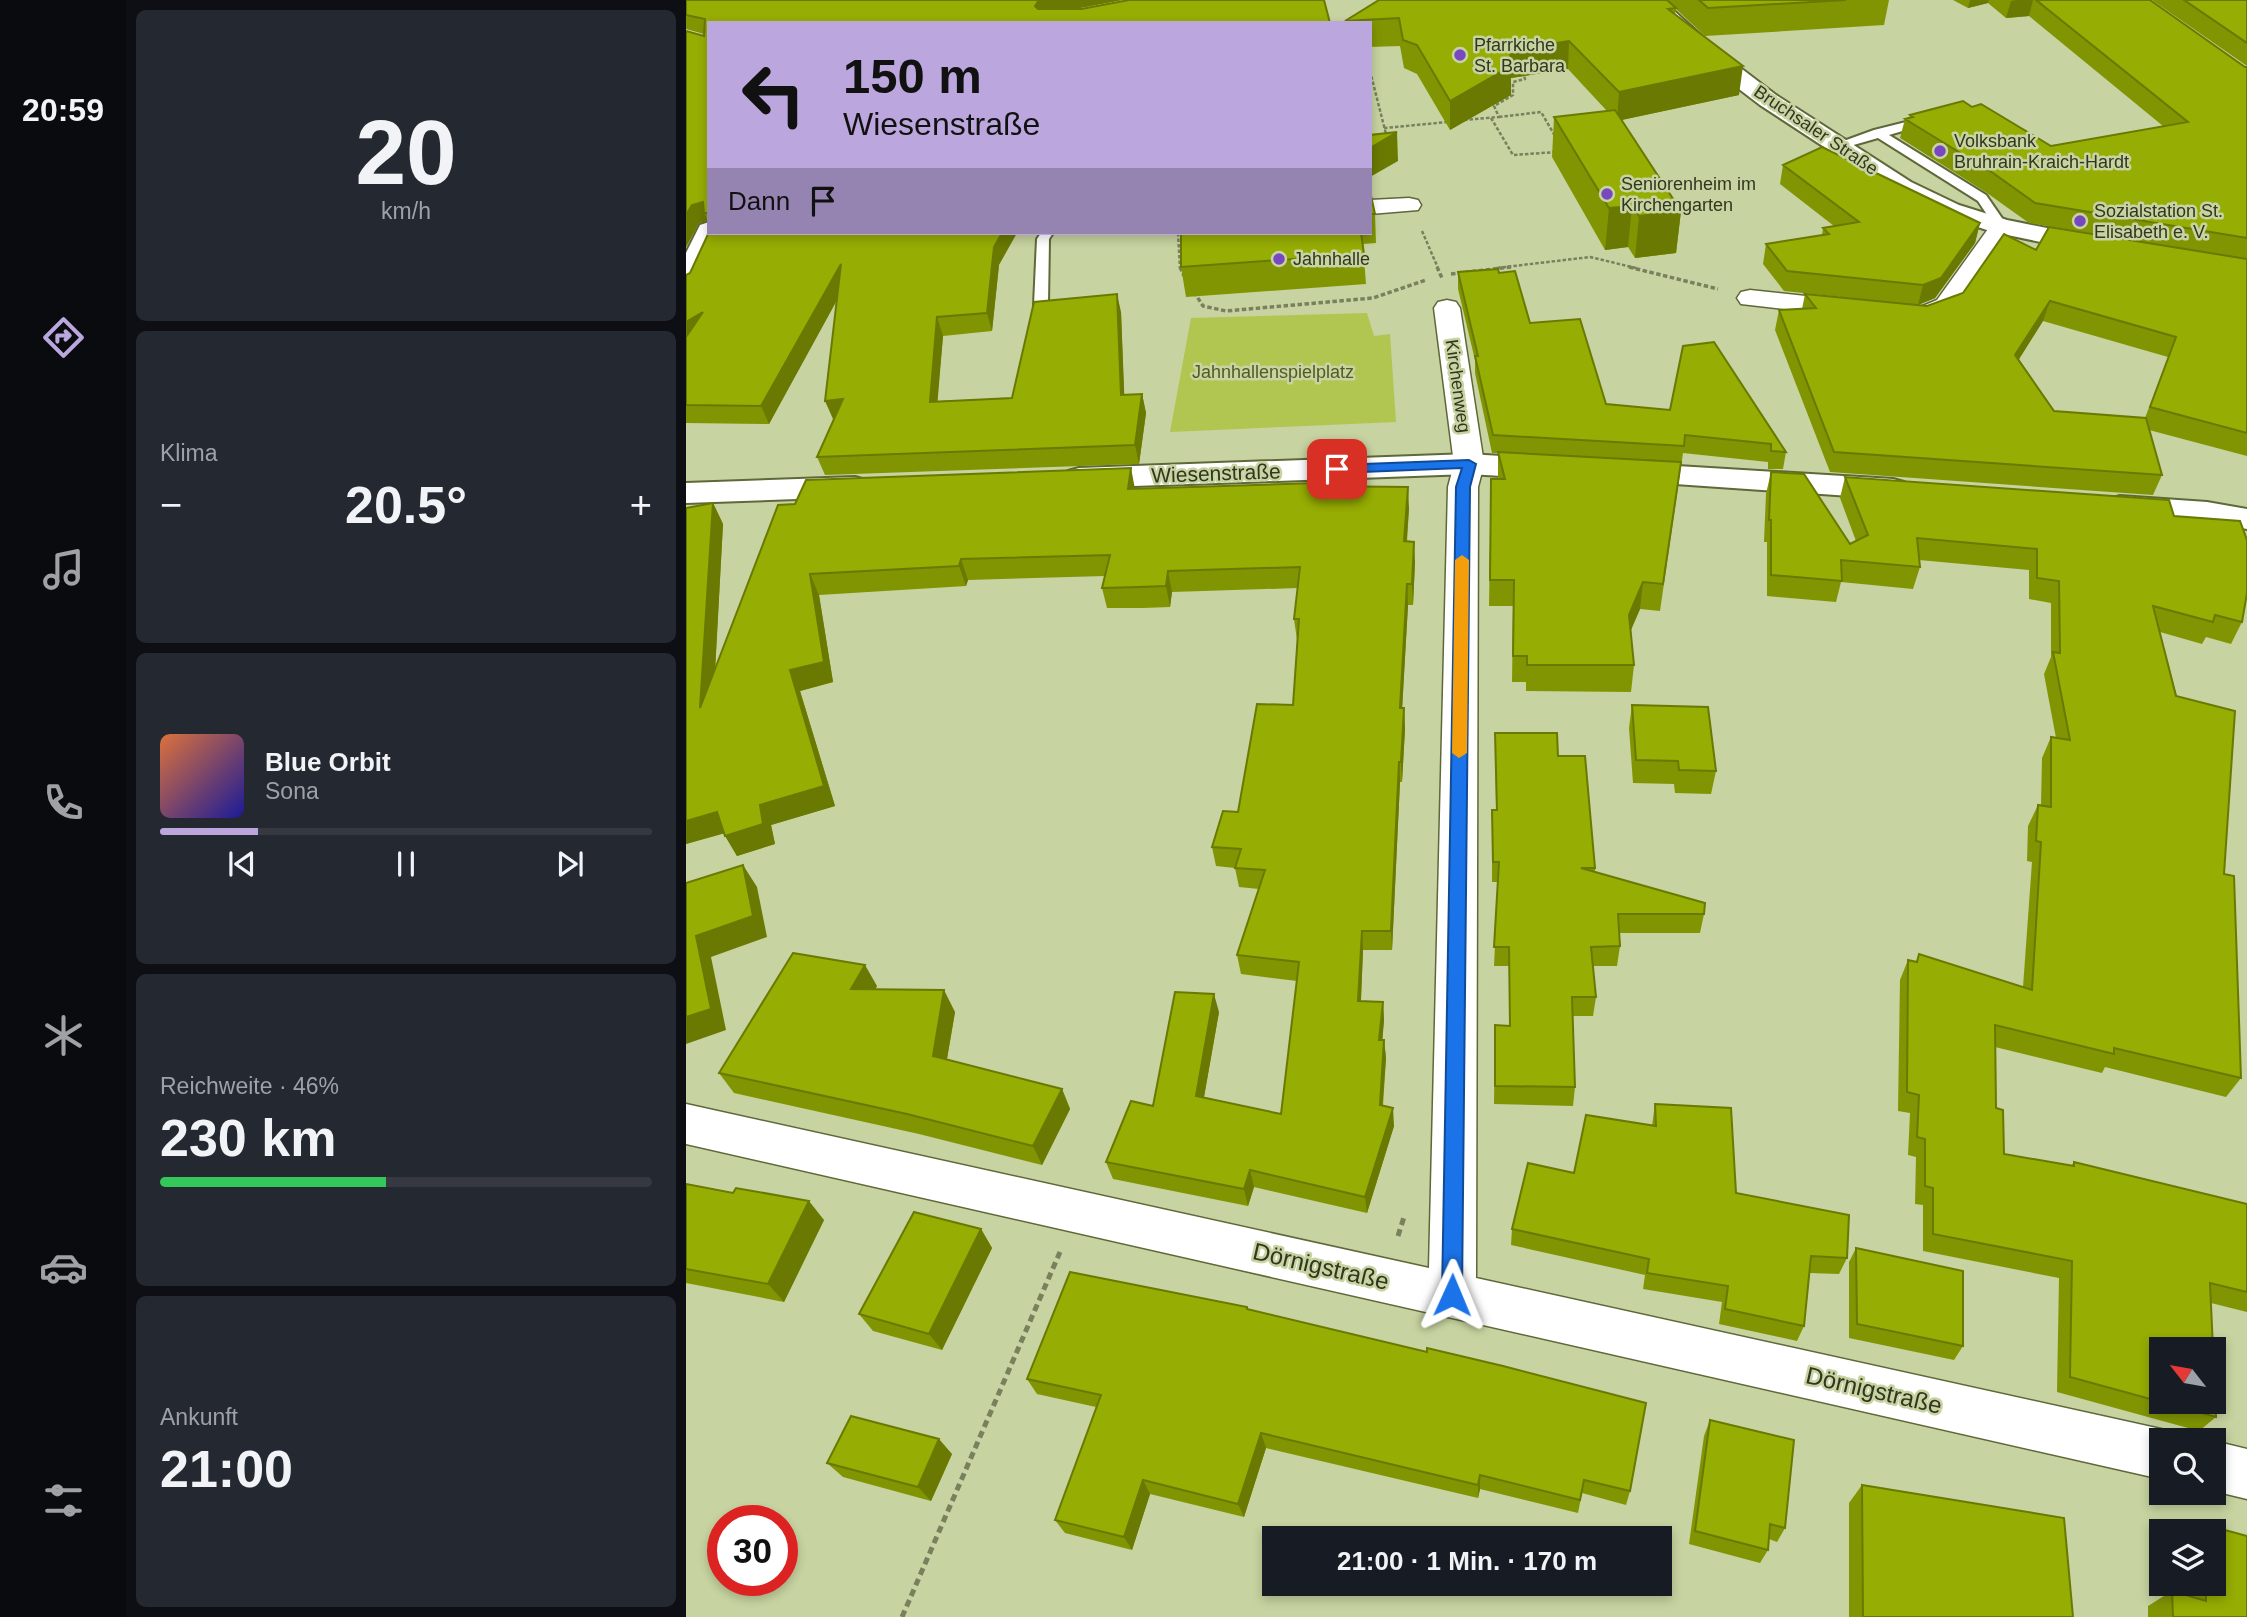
<!DOCTYPE html>
<html lang="de">
<meta charset="utf-8">
<style>
body{margin:0;font-family:Helvetica,sans-serif;background:#242831;color:#f1f3f6;height:100vh;display:flex;flex-direction:column;font-size:26px;white-space:nowrap}
*{box-sizing:border-box;margin:0}
p{font-size:23px;color:#9ea1a6}
.icon{flex:none;width:38px;height:38px;fill:none;stroke:currentColor;stroke-width:2;stroke-linecap:round;stroke-linejoin:round}
.map{position:relative;flex:1;overflow:hidden}
.panel{display:flex;flex-direction:column;gap:10px;padding:10px;background:#0d0f14;width:560px}
.panel>*{flex:none}
.hud{position:absolute;left:21px;top:21px;width:665px;height:214px;border-radius:0px;box-shadow:0 4px 10px #0003;background:#bba6de;color:#111;overflow:hidden}
.needle{width:46px;rotate:301deg}
.tools{position:absolute;left:1463px;top:1337px;display:grid;gap:14px}
.tools a{display:grid;place-items:center;width:77px;height:77px;border-radius:0px;background:#171b24;box-shadow:0 4px 10px #0003;font-size:35px}
.speed{position:absolute;left:21px;top:1505px;display:flex;gap:14px;font-size:35px;font-weight:700;text-align:center}
.speed>*{display:grid;place-content:center;width:91px;height:91px;border-radius:50%;background:#171b24;box-shadow:0 4px 10px #0003;line-height:1}
.speed .limit{border:10px solid #d22;background:#fff;color:#111}
.pin{position:absolute;display:grid;place-items:center;width:60px;height:60px;color:#fff;margin:-30px;border-radius:14px;box-shadow:0 4px 10px #0006}
.me{position:absolute;width:77px;margin:-38px;rotate:1deg;stroke-linejoin:round;filter:drop-shadow(0 0 5px #0008)}
.turn{display:flex;align-items:center;gap:24px;height:147px;padding:0 21px;font-size:32px}
.turn .icon{width:91px;height:91px;stroke-width:2.5}
.turn b{display:block;font-size:49px;line-height:60px}
.then{display:flex;align-items:center;height:66px;padding:0 21px;background:#0003;gap:14px;font-size:26px}
.big{font-size:52px;font-weight:700;line-height:1.1}
.panel .tile{flex:1;display:flex;flex-direction:column;justify-content:center;gap:10px;min-width:0;padding:0 24px;border-radius:10px;background:#242831}
.panel .dial{align-items:center;gap:0}
.dial b{font-size:91px;line-height:1}
.song{display:flex;align-items:center;gap:21px}
.cover{width:84px;height:84px;border-radius:10px;background:linear-gradient(135deg,hsl(20 70% 55%),hsl(240 70% 35%))}
.played{height:7px;border-radius:4px;background:linear-gradient(90deg,#bba6de 20%,#363941 20%)}
.keys{display:flex;justify-content:space-around;direction:ltr}
.heat{display:flex;justify-content:space-between;align-items:center;font-size:38px;direction:ltr}
.charge{height:10px;border-radius:5px;background:linear-gradient(90deg,#34c759 46%,#363941 0)}
.trip{position:absolute;left:576px;top:1526px;width:410px;height:70px;border-radius:0px;background:#171b24;box-shadow:0 4px 10px #0003;font-weight:700;line-height:70px;text-align:center}
main{display:flex;flex:1;min-height:0}
.tab-bar{display:flex;flex-direction:column;width:126px;justify-content:space-around;align-items:center;background:#090b0e;color:#9ea1a6}
.tab-bar .icon{width:49px;height:49px}
.tab-bar .current{color:#bba6de}
.tab-bar b{font-size:32px;color:#f1f3f6}
.map>svg:first-child{display:block}
</style>
<main>
<nav class="tab-bar">
<b>20:59</b>
<svg class="icon current" aria-label="directions" viewBox="0 0 24 24"><path d="M12 3l9 9-9 9-9-9zM9 14v-3h6M13 9l2 2-2 2"/></svg>
<svg class="icon" aria-label="music" viewBox="0 0 24 24"><path d="M9 18V5l10-2v13"/><circle cx="6" cy="18" r="3"/><circle cx="16" cy="16" r="3"/></svg>
<svg class="icon" aria-label="phone" viewBox="0 0 24 24"><path d="M5 4h4l2 5-3 2q2 4 5 5l2-3 5 2v4C11 20 4 13 5 4z"/></svg>
<svg class="icon" aria-label="climate" viewBox="0 0 24 24"><path d="M12 3v18M4 7l16 10M4 17L20 7"/></svg>
<svg class="icon" aria-label="car" viewBox="0 0 24 24"><path d="M5 17H2v-5l4-1 3-4h7l3 4 3 1v5h-3M9 17h6M6 11h13"/><circle cx="7" cy="17" r="2"/><circle cx="17" cy="17" r="2"/></svg>
<svg class="icon" aria-label="filters" viewBox="0 0 24 24"><path d="M4 7h16M4 17h16"/><circle cx="9" cy="7" r="2"/><circle cx="15" cy="17" r="2"/></svg>
</nav>
<section class="panel">
<div class="tile dial"><b>20</b><p>km/h</p></div>
<div class="tile"><p>Klima</p>
<div class="heat"><a>−</a><b class="big">20.5°</b><a>+</a></div>
</div>
<div class="tile">
<div class="song"><i class="cover"></i><div><b>Blue Orbit</b><p>Sona</p></div></div>
<div class="played"></div>
<div class="keys"><svg class="icon" aria-label="previous" viewBox="0 0 24 24"><path d="M18 5L8 12l10 7zM5 5v14"/></svg><svg class="icon" aria-label="pause" viewBox="0 0 24 24"><path d="M8 5v14M16 5v14"/></svg><svg class="icon" aria-label="next" viewBox="0 0 24 24"><path d="M6 5l10 7-10 7zM19 5v14"/></svg></div>
</div>
<div class="tile"><p>Reichweite · 46%</p><b class="big">230 km</b><div class="charge"></div></div>
<div class="tile"><p>Ankunft</p><b class="big">21:00</b></div>
</section>
<div class="map">
<svg width="1561" height="1617" viewBox="0 0 1561 1617">
<rect width="100%" height="100%" fill="#c7d3a0"/>
<path fill="#b0c650" d="M681,313L688,336L704,334L710,422L484,432L505,318Z"/>
<g fill="none" stroke-linecap="round" stroke-linejoin="round">
<defs>
<path id="service" d="M1240,117L1244,119V123L1203,135L1300,195L1322,227L1321,230H1311L1292,201L1192,138L1150,150L1144,146L1188,130Z
M355,233H367L363,239L362,305L355,309L348,305L351,239Z"/>
<path id="minor" d="M723,198L732,200L735,205L732,210L684,214V200Z
M1316,220L1325,222L1328,227L1269,312L1235,324L1215,321L1211,315L1215,309L1232,308L1251,300L1307,222Z
M1064,290L1166,301L1175,303L1179,309L1175,315L1166,317L1055,304L1051,298L1055,292Z
M761,300L770,302L774,308L798,464L792,487L790,1278L1475,1429L1493,1436L1494,1440H1475V1479L0,1144V1104L743,1268L762,487L768,464L748,308L752,302Z
M1528,1441L1561,1449V1499L1528,1491Z"/>
<path id="tertiary" d="M954,0H976L1031,50L1090,95L1225,182L1273,205L1321,220L1416,239L1420,245L1416,251L1407,253L1307,232L1255,215L1207,192L1074,105L1015,60Z
M23,222V233H35L13,284L10,290L0,292V253L14,225Z
M783,454L864,459L875,462L880,469L875,476L864,479L783,474L393,488L382,485L377,478L382,471L393,468Z
M942,463L1207,479L1218,482L1223,489L1218,496L1207,499L931,480L926,473L931,466Z
M169,477L180,480L185,487L180,494L169,497L0,503V483Z
M1434,496L1521,502L1561,509V529L1521,522L1423,513L1418,506L1423,499Z"/>
</defs>
<use href="#service" stroke="#5e6838" stroke-width="4"/>
<use href="#minor" stroke="#5e6838" stroke-width="3"/>
<use href="#tertiary" stroke="#5e6838" stroke-width="4"/>
<path stroke="#78805d" stroke-width="2.5" stroke-dasharray="3.5 2" stroke-linecap="butt" d="M684,71L701,138
M813,117L855,112L869,136
M805,118L827,155L870,152
M778,120L813,117L808,106L827,95V82L839,79L836,70
M698,128L762,122
M736,231L752,268
M492,233L494,268
M811,268L904,257L950,268"/>
<path stroke="#78805d" stroke-width="3.5" stroke-dasharray="4.5 2.5" stroke-linecap="butt" d="M494,267L498,276
M751,267L756,278
M943,267L1032,289
M765,274L825,267
M508,292L517,306L540,311L687,298L740,280"/>
<path stroke="#78805d" stroke-width="5" stroke-dasharray="7 4.5" stroke-linecap="butt" d="M712,1236L718,1217
M216,1617L374,1252"/>
<use href="#service" fill="#fff" fill-rule="evenodd"/>
<use href="#minor" fill="#fff" fill-rule="evenodd"/>
<use href="#tertiary" fill="#fff" fill-rule="evenodd"/>
</g>
<path fill="#819503" fill-rule="evenodd" d="M0,0H436L388,9L23,23V223L22,221L13,223L0,247V31L18,36V34L0,29Z
M693,0H1203L1198,25L1019,36L990,9L989,14L1053,95L935,120L995,211L990,253L949,258L942,247L919,250L866,157L868,117L921,111L882,69L825,78V95L764,130L731,74L718,68L714,46L684,47V23H659V21Z
M1267,0H1464L1559,67H1561V259L1343,223L1301,193L1214,138L1219,119L1223,118L1224,115L1286,107L1365,146L1477,126L1343,16L1320,18L1302,3L1282,8Z
M1466,0H1561V66Z
M1097,165L1294,223L1289,243L1249,298L1232,305L1098,291L1077,264L1080,244L1136,235L1137,228L1148,226L1094,184Z
M684,191L689,214L690,243L677,244L680,284L500,297L495,267V233H684Z
M1350,250L1561,259V456L1463,430L1476,475L1467,495L1144,472L1089,330L1093,310L1116,309L1119,294L1241,306L1277,293ZM1357,321L1482,357L1459,418L1368,411L1333,359Z
M313,265L306,331L257,336L251,401L326,398L435,312L438,395L456,394L460,413L453,464L139,475L131,457L148,419H147L150,301L83,424L0,423V275Z
M772,272L813,273L844,323L920,404L984,410L997,346L1100,452L1097,469H1082V462L997,453L974,611L954,609L945,630L948,665L945,692L840,691V682H826L827,606H803L805,479H812V453H806L789,373V360L772,289Z
M1085,472L1164,544L1170,541L1154,498L1159,477L1488,516L1556,622L1545,644L1520,637L1516,644L1474,632L1538,874L1555,1078L1540,1097L1419,1067L1416,1073L1309,1047L1310,1108L1318,1154L1385,1166L1388,1162L1561,1204V1312L1525,1303L1530,1417L1513,1431L1371,1392L1373,1278L1237,1251V1205L1229,1204L1230,1157L1222,1155L1224,1113L1212,1111L1214,980L1222,960L1230,962L1233,954L1337,987L1346,862L1341,861L1342,826L1352,805H1355L1356,758L1365,737L1370,738L1358,674L1365,657V603L1343,599V570L1233,560L1234,567L1227,589L1155,582L1150,602L1081,596V542H1078L1080,494Z
M629,486L723,508L721,542L729,562L727,605H722L716,708H718L719,729L716,782H714L706,950H677L675,1001L697,1002L698,1020L696,1040H698L700,1058L697,1106L708,1126L681,1213L568,1187L562,1206L427,1179L420,1162L467,1106L533,1012L518,1097L595,1114L611,981L555,974L551,955L573,889L553,887L549,868L530,866L526,847L552,812L607,705L611,640L608,619L612,588L486,592L484,607L457,608H421L416,588L419,576L282,580L280,586L133,595L147,682L114,691L149,806L85,825L89,844L51,856L38,833L0,844V508L27,503L37,524L29,669L92,505L449,489Z
M946,705L1030,771L1025,794L989,793L988,784L947,783L943,728Z
M809,733L872,756L909,868V872L1018,914L1014,933H933L934,946L931,966H907L910,997L907,1016H887L889,1087L887,1106L808,1104L809,1025L823,1026V966H808L812,882H806V810H810Z
M191,986L189,990L269,1012L261,1059L376,1089L384,1109L356,1165L233,1134L48,1093L33,1073Z
M969,1104L1050,1193L1161,1258L1153,1274L1124,1273L1118,1326L1111,1341L1033,1324L1036,1302L957,1289L959,1275L825,1245L826,1229L888,1173L966,1126Z
M0,1184L47,1193L138,1220L98,1302L0,1283Z
M295,1229L306,1248L256,1350L187,1331L173,1314Z
M1170,1248L1277,1346L1268,1360L1163,1338V1262Z
M561,1307L562,1309L944,1491L940,1505L896,1493L892,1513L794,1489L792,1498L580,1448L558,1517L464,1494L446,1550L379,1533L369,1520L410,1407L351,1394L341,1379Z
M1024,1420L1099,1528L1091,1542L1083,1539L1082,1550L1074,1563L1003,1544L1018,1436Z
M266,1454L245,1501L157,1477L141,1463Z
M1176,1485L1387,1617H1163V1503Z
M1517,1524L1561,1536V1617H1462V1606L1486,1591L1494,1593V1584H1528V1531H1507Z"/>
<path fill="#697902" d="M353,0H436L357,15L349,6Z
M1284,0H1303L1302,3L1282,8Z
M1331,0H1347L1343,16L1320,18L1325,1Z
M883,41L882,69L825,78V95L764,130V101L824,50Z
M1057,66L1053,95L931,121L933,92Z
M711,132L712,161L684,177V148Z
M17,202L18,213L22,221L13,223L0,247V215L6,205Z
M946,206L942,247L919,250L923,208Z
M995,211L990,253L949,258L953,216Z
M1294,223L1289,243L1249,298L1232,305L1237,285Z
M316,233H331L313,265L306,331L301,313L308,247Z
M155,264L161,282L83,424L75,406Z
M431,294L435,312L439,413L435,395Z
M1364,301L1357,321L1323,375L1329,355Z
M17,312L0,345V322Z
M251,317L257,336L250,420L244,402Z
M456,394L460,413L453,464L449,445Z
M157,399L163,417L147,419L139,401Z
M445,468L449,489H442Z
M722,487L723,508L719,562L718,541Z
M27,503L37,524L26,728L14,708Z
M728,542L729,562L727,605L726,584Z
M275,559L282,580L280,586L273,566Z
M482,571L486,592L484,607L480,586Z
M124,574L133,595L147,682L114,691L149,806L85,825L89,844L51,856L39,836L74,805Z
M957,582L954,609L940,641L943,615Z
M721,584L722,605L715,729L714,708Z
M718,708L719,729L716,782L715,762Z
M713,762L714,782L706,950L705,931Z
M31,812L43,832L0,844V821Z
M57,865L71,887L81,937L25,957L40,1030L0,1044V1017L10,936Z
M676,931L677,950L674,1020L672,1001Z
M179,965L191,986L177,1010L165,989Z
M258,990L269,1012L258,1076L247,1056Z
M528,994L533,1012L515,1114L510,1096Z
M697,1002L698,1020L695,1058L693,1040Z
M698,1040L700,1058L695,1123L694,1105Z
M376,1089L384,1109L356,1165L347,1146Z
M707,1108L708,1126L681,1213L679,1197Z
M564,1170L568,1187L562,1206L558,1189Z
M123,1201L138,1220L98,1302L82,1284Z
M295,1229L306,1248L256,1350L243,1334Z
M575,1433L580,1448L558,1517L552,1504Z
M253,1439L266,1454L245,1501L232,1487Z
M794,1475V1489L792,1498V1485Z
M457,1480L464,1494L446,1550L438,1537Z"/>
<path fill="#96ad03" stroke="#697902" stroke-width="2" d="M0,0H353L349,6L352,9H395L443,0H638L644,23H23V213H18L17,202L6,205L0,215V31L18,36L19,19L0,15Z
M693,0H981L990,8L982,9L1057,66L933,92L883,41L824,50L825,66L764,101L731,45L717,40L713,18L659,21Z
M1013,0H1160L1022,8Z
M1350,0H1464L1559,67H1561V238L1349,203L1307,173L1219,119L1227,117L1224,115L1277,101L1286,107L1295,104L1365,146L1502,122Z
M1498,0H1561V43Z
M929,110L995,211L953,216L946,206L923,208L868,117Z
M711,132L684,148V135Z
M1136,147L1294,223L1255,278L1237,285L1101,271L1080,244L1143,234L1137,228L1173,222L1097,165Z
M684,191L689,214H684Z
M1363,227L1561,259V433L1464,407L1490,337L1364,301L1329,355L1368,411L1460,418L1476,475L1148,452L1093,310L1130,308L1119,294L1241,306L1277,293L1318,234L1350,250Z
M23,232V233H316L308,247L301,313L251,317L244,402L326,398L348,302L431,294L435,395L456,394L449,445L131,457L157,399L139,401L155,264L75,406L0,405V337L17,312L0,322V275L4,273Z
M495,233H675L678,254L495,267Z
M812,269L813,273L829,271L844,323L894,319L920,404L984,410L997,346L1028,342L1100,452L1085,451V444L999,435L998,446L807,435L789,356H792L772,272Z
M812,452L995,462L977,584L957,582L943,615L948,665H841V656H827L828,580H804L805,479H819Z
M445,468L442,489L629,483V486L722,487L718,541L728,542L726,584H721L714,708H718L715,762H713L705,931H676L672,1001L697,1002L693,1040H698L694,1105L707,1108L679,1197L564,1170L558,1189L420,1162L445,1101L467,1106L489,992L528,994L510,1096L595,1114L613,962L551,955L579,870L549,868L555,849L526,847L537,811L552,812L571,704L607,705L613,619H608L614,567L482,571L480,586L452,587L416,588L424,555L275,559L273,566L124,574L138,662L104,670L138,786L74,805L77,824L39,836L31,812L0,821V508L27,503L14,708L92,505L109,504L120,480Z
M1085,472L1118,474L1164,544L1182,535L1159,477L1483,500L1488,516L1554,521L1561,540V593L1556,622L1529,615L1527,622L1467,606L1490,696L1549,711L1538,874L1548,876L1555,1078L1428,1048V1054L1309,1025L1310,1108L1317,1110L1318,1154L1388,1166V1162L1561,1204V1292L1524,1283L1527,1349H1475V1402H1528V1361L1530,1417L1384,1377L1386,1261L1247,1234V1188L1239,1186V1139L1231,1137L1233,1095L1221,1092L1222,960L1231,962L1233,954L1346,990L1355,842L1350,841L1352,805L1365,807V737L1384,740L1367,652L1374,653L1373,581L1351,578V549L1231,538L1234,567L1155,560L1156,581L1085,575V520H1083Z
M946,705L1022,707L1030,771L993,770L992,761L950,760Z
M809,733H871L872,756H899L909,868H895L1019,903L1018,914H932L934,946L905,947L910,997H886L889,1087L809,1086V1025L824,1026L823,947H808L813,862H807L806,810H811Z
M57,865L67,916L10,936L25,1009L0,1017V883Z
M107,953L179,965L165,989L258,990L247,1056L376,1089L347,1146L221,1114L33,1073Z
M969,1104L1045,1108L1050,1193L1163,1215L1161,1258L1125,1256L1118,1326L1039,1309L1042,1286L961,1273L963,1259L826,1229L842,1163L888,1173L900,1115L970,1126Z
M0,1184L47,1193L50,1188L123,1201L82,1284L0,1269Z
M228,1212L295,1229L243,1334L173,1314Z
M1170,1248L1277,1271V1346L1171,1324Z
M384,1272L561,1307V1309L741,1352V1348L817,1366L960,1403L944,1491L898,1480L894,1500L794,1475L792,1485L575,1433L552,1504L457,1480L438,1537L369,1520L415,1395L341,1379Z
M165,1416L253,1439L232,1487L141,1463Z
M1024,1420L1108,1440L1099,1528L1084,1524L1082,1550L1009,1531Z
M1176,1485L1378,1518L1387,1617H1177Z
M1517,1524L1561,1536V1617H1487L1486,1591L1520,1601V1584H1528V1531H1517Z"/>
<path fill="#1a73e8" stroke="#114b97" stroke-width="2" d="M783,460L790,464L784,487L776,1295L773,1302L766,1305L759,1302L756,1295L770,487L776,468L651,473L645,469L651,465Z"/>
<path fill="#f59e0b" d="M776,555L783,560L781,753L773,758L766,753L769,560Z"/>
<g fill="#7948c0" stroke="#c7d3a0" stroke-width="2.5">
<circle cx="774" cy="55" r="7"/>
<circle cx="1254" cy="151" r="7"/>
<circle cx="921" cy="194" r="7"/>
<circle cx="1394" cy="221" r="7"/>
<circle cx="593" cy="259" r="7"/>
</g>
<g text-anchor="middle" dominant-baseline="central" stroke-width="5" stroke-linejoin="round" paint-order="stroke">
<g font-size="18" fill="#313621" stroke="#c7d3a0" text-anchor="start">
<text x="788" y="45">Pfarrkiche<tspan x="788" dy="21">St. Barbara</tspan></text>
<text x="1268" y="141">Volksbank<tspan x="1268" dy="21">Bruhrain-Kraich-Hardt</tspan></text>
<text x="935" y="184">Seniorenheim im<tspan x="935" dy="21">Kirchengarten</tspan></text>
<text x="1408" y="211">Sozialstation St.<tspan x="1408" dy="21">Elisabeth e. V.</tspan></text>
<text x="607" y="259">Jahnhalle</text>
</g>
<g font-size="18" fill="#313621" stroke="#c7d3a0">
<text transform="translate(1130 130) rotate(34)">Bruchsaler Straße</text>
<text transform="translate(772 386) rotate(82)">Kirchenweg</text>
</g>
<g font-size="18" fill="#505b25" stroke="#c7d3a0">
<text x="587" y="372">Jahnhallenspielplatz</text>
</g>
<g font-size="21" fill="#313621" stroke="#c7d3a0">
<text transform="translate(530 473) rotate(-2)">Wiesenstraße</text>
</g>
<g font-size="24" fill="#313621" stroke="#c7d3a0">
<text transform="translate(635 1266) rotate(13)">Dörnigstraße</text>
<text transform="translate(1188 1390) rotate(13)">Dörnigstraße</text>
</g>
</g>
</svg>
<div class="tools">
<a><svg class="needle" viewBox="-14 -14 28 28"><path d="M0-13l5 13h-10z" fill="#e53935"/><path d="M0 13l5-13h-10z" fill="#9ea1a6"/></svg></a>
<a><svg class="icon" aria-label="search" viewBox="0 0 24 24"><circle cx="10" cy="10" r="6"/><path d="M15 15l6 6"/></svg></a>
<a><svg class="icon" aria-label="layers" viewBox="0 0 24 24"><path d="M12 4l9 5-9 5-9-5zM3 14l9 5 9-5"/></svg></a>
</div>
<div class="speed"><div class="limit">30</div></div>
<div class="pin" style="left:651px;top:469px;background:#d93025"><svg class="icon" aria-label="arrive" viewBox="0 0 24 24"><path d="M6 21V4h12l-3 4 3 4H6"/></svg></div>
<svg class="me" style="left:766px;top:1295px" viewBox="-20 -20 40 40"><path d="M0-17L14 15 0 8-14 15z" fill="#1a73e8" stroke="#fff" stroke-width="4"/></svg>
<div class="trip">21:00 · 1 Min. · 170 m</div>
<div class="hud">
<div class="turn"><svg class="icon" aria-label="left" viewBox="0 0 24 24"><path d="M17 20v-9H6M10 6l-5 5 5 5"/></svg><div><b>150 m</b>Wiesenstraße</div></div>
<div class="then">Dann<svg class="icon" aria-label="arrive" viewBox="0 0 24 24"><path d="M6 21V4h12l-3 4 3 4H6"/></svg></div>
</div>
</div>
</main>
